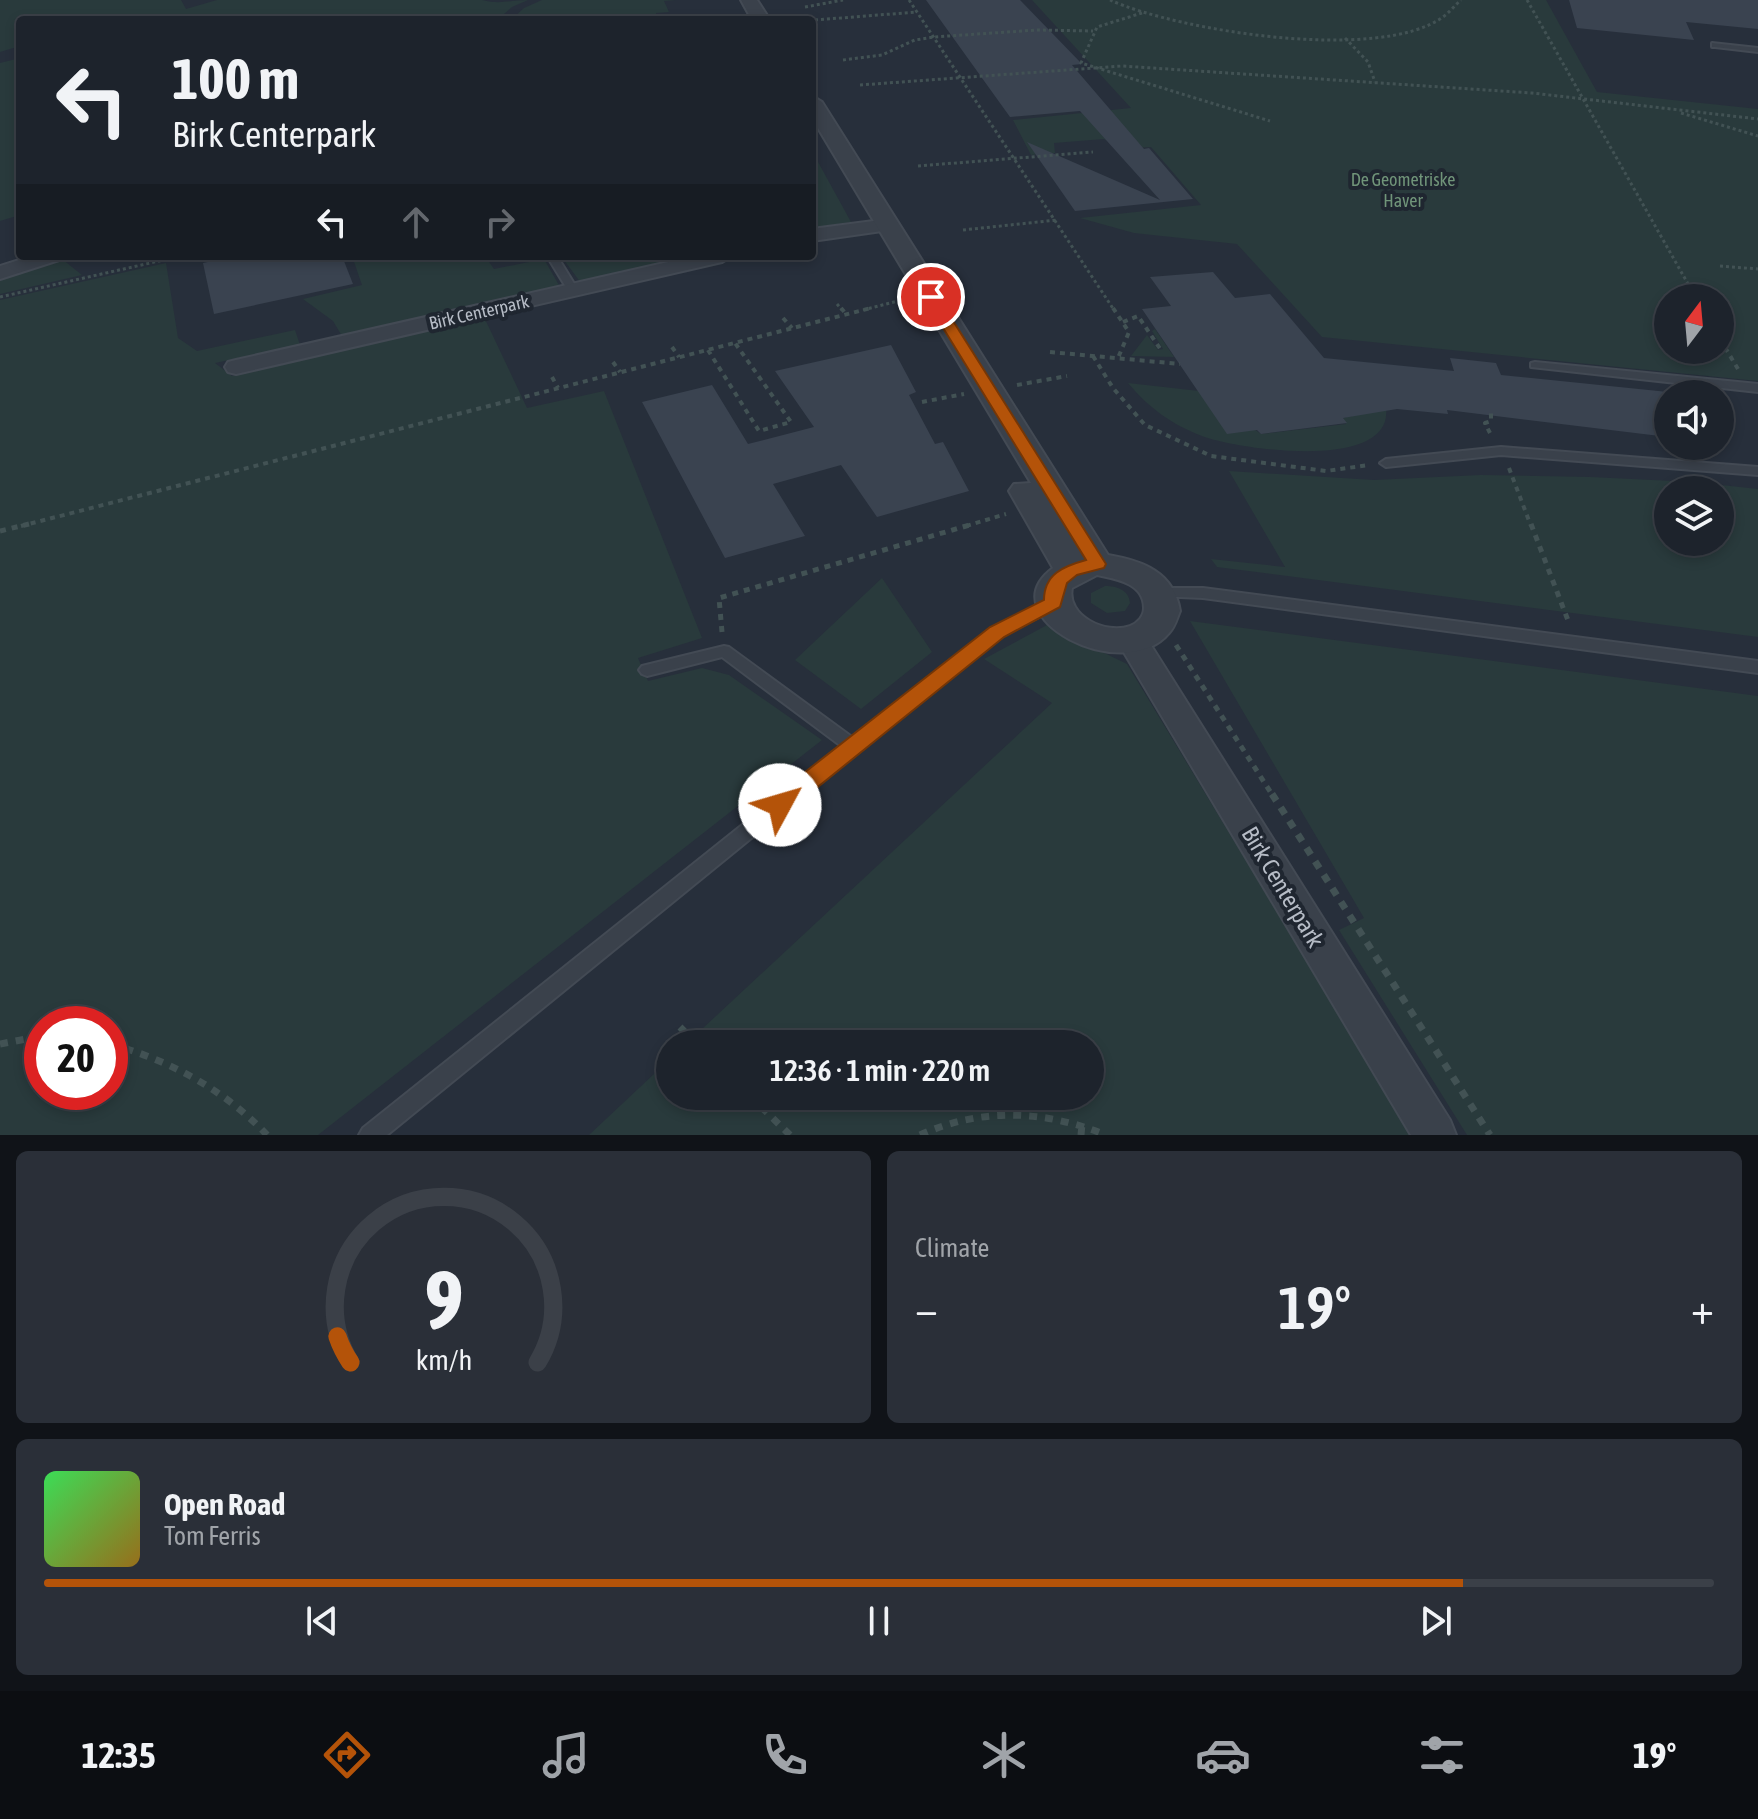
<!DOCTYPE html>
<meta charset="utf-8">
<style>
body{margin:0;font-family:"Asap Condensed",sans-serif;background:#2a2f38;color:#f1f3f6;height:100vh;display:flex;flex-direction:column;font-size:30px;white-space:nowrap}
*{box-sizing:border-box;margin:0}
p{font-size:26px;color:#a0a4a9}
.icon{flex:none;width:44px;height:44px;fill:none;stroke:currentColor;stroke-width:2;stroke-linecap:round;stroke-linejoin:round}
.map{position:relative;height:1135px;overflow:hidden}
.drawer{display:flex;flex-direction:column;gap:16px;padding:16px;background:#101318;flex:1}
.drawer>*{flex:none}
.banner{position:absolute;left:16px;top:16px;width:800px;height:244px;border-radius:8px;box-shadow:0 4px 12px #0003,0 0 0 2px #3b4048;background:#1d232c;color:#f1f3f6;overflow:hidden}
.needle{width:52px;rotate:16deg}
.buttons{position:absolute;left:1654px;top:284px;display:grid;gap:16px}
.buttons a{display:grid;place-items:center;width:80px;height:80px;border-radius:50%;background:#1d232c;box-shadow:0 4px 12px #0003,0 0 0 2px #3b4048;font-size:40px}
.speed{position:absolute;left:24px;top:1006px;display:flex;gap:16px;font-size:40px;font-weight:700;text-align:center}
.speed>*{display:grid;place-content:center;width:104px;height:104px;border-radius:50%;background:#1d232c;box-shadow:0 4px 12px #0003,0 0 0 2px #3b4048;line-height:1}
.speed .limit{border:12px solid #d22;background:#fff;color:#111}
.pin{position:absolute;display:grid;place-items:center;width:68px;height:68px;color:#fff;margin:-34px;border:4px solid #fff;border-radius:50%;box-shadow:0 2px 8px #0007}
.me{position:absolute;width:88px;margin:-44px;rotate:51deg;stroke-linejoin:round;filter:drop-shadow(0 0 6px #0008)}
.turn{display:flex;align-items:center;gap:28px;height:168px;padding:0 24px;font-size:36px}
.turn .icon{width:104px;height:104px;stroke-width:2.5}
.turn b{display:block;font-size:56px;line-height:68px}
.lanes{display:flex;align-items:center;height:76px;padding:0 24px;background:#0003;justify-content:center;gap:40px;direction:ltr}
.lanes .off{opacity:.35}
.big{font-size:60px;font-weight:600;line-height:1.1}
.drawer .card{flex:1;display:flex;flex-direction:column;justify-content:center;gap:12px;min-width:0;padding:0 28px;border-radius:12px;background:#2a2f38}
.drawer .dial{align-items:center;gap:0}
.dial svg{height:208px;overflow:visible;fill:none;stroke:#3b4048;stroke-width:7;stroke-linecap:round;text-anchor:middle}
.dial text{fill:#f1f3f6;stroke:none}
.song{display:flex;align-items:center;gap:24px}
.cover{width:96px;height:96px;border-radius:12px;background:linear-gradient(135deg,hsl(130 70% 55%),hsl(40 70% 35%))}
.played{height:8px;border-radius:4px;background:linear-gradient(90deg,#b45309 85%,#3b4048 85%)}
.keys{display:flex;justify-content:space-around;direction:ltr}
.heat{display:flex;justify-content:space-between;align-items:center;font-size:44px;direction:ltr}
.drawer .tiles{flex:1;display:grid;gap:16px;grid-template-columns:1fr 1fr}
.card:last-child{grid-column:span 2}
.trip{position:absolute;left:656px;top:1030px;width:448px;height:80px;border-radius:40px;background:#1d232c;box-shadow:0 4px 12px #0003,0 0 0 2px #3b4048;font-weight:600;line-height:80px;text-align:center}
.tab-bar{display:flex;height:128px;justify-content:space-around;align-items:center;background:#0c0e12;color:#a0a4a9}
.tab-bar .icon{width:56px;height:56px}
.tab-bar .current{color:#b45309}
.tab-bar b{font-size:36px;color:#f1f3f6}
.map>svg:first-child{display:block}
</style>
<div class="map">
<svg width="1758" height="1135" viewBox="0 0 1758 1135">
<rect width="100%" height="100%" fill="#272f3b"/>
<path fill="#293a3c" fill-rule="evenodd" d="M0,0H181L186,9L217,0H482C500,5 510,0 528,0L512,7L497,20H20V46L0,52Z
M542,0H676L664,1L669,12L656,13L658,20H511L524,8Z
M1032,0H1546L1597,92L1758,109V381L1322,337L1237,244L1134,233L1080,218L1201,205L1151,147L1123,149L1104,139L1054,143L1055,153L1031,155L1013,120L1131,108ZM1668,298H1720V350H1668Z
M20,58V215L0,221V63Z
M812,151L851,222L812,228Z
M352,256H485L494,269L544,259L560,287L342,336L333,321L303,299L362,285Z
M561,256H695L581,283Z
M62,259L82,275L0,294V280Z
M166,263L178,338L197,351L295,330L300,345L215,363L232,376L484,317L527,408L604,391L702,638L638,658L648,681L702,668L729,675L822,740L318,1135H0V300ZM42,1024H110V1092H42Z
M1155,329L1174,357L1131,356L1147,335L1158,350L1163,349L1152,331Z
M1128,383L1199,391L1261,434L1346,424L1343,418L1386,408C1394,473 1235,449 1202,436C1171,424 1149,408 1128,383Z
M1229,471L1374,480L1481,475L1590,477L1694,482L1758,489V637L1217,567L1211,559L1285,567ZM1668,490H1720V542H1668Z
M882,578L932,652L861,709L795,660Z
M1105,586C1117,586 1129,590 1130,603L1125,611L1107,613L1091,603V593Z
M1190,621L1758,696V1135H1467L1339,930L1364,918Z
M1047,625L1127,664L1412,1135H589L670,1059V1096H1090V1044H686L1052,703L984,659Z"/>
<path fill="#3a4350" d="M926,0H1020L1082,64L1072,65L1144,149L1149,148L1193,199L1075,211L1027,142L1160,200L1080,111L1010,117Z
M1569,0H1758V29L1686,22L1694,40L1577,28Z
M236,256H342L353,284L214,314L203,263Z
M1213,272L1235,298L1270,294L1324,358L1454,371L1450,358L1496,363L1501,375L1668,392V437L1447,410L1448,414L1397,409L1343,418L1347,423L1261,434L1257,430L1227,434L1142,309L1171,306L1150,277Z
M891,345L916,392L909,395L935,444L943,442L969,491L877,517L841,465L773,484L805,536L725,558L642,402L712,385L748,444L814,427L775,371Z"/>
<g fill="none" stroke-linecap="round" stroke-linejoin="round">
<defs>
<path id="service" d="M1712,43L1758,48V52L1715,47H1712Z
M547,256H557L578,290L577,292H569Z
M1535,362L1758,384V392L1531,367V363Z
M1501,447L1758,467V475L1501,455L1386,467L1380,463L1386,459Z
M1161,588H1203L1758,661V673L1203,598L1156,596L1154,593Z
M1053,598L1060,603L1058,607L1002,636L923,698L387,1135H359L363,1128L841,746L722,657L647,676L642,674L639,670L642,666L724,646L729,647L852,737L992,628Z"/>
<path id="minor" d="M889,219L896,221L899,225L896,229L812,241V229Z
M32,256H62L59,260L0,279V266Z
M695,256H732L722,262L236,374L228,372L225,367L228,362L236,360Z
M1131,628L1142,631L1450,1120L1456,1135H1411L1116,639L1120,631Z"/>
<path id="tertiary" d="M741,0H757L770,20H752Z
M812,96L822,102L1108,555C1143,561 1174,572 1180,611C1177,618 1175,627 1169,633C1124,687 987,617 1053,568L1009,491L1014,484L1031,483L812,118ZM1097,575C1116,579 1144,583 1144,608C1144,616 1138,623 1130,626C1106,635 1066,616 1072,588Z"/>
</defs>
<use href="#service" stroke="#434a54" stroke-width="4"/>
<use href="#minor" stroke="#434a54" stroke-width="4"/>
<use href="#tertiary" stroke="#434a54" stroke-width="4"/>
<path stroke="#425254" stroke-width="3" stroke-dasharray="3 3" stroke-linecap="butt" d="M909,0L1114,310
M1110,0C1179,31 1379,63 1443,17C1450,12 1455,5 1461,0
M1527,0L1696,298
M805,7L843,0
M1142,13L1097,27L1081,63L1270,121
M815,20L917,12
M1345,38L1368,62L1375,82
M843,60L882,55L915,40L934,37L1037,30L1093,31
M860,85L1122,66L1532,93L1758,119
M1681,113L1758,136
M918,166L1093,152
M963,230L1057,220
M1720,266L1758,269
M0,297L181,256
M837,304L842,310
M863,310L906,299"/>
<path stroke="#425254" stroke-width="4" stroke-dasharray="5 5" stroke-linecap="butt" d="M841,308L846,314
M1113,308L1129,332L1118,358
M783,318L792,328
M1123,322L1138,316L1161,350
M1720,339L1738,369
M672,347L679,357
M708,350L759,431L791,422L735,343
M1050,352L1180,364
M1093,356L1113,388L1145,425L1211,456L1326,471L1369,465
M613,362L620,372
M552,377L558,388
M1017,385L1067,376
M922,402L964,394
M1490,433L1485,423L1491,421V412
M1509,468L1531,526
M21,526L871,308
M966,526L1006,514"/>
<path stroke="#425254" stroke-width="5" stroke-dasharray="6 6" stroke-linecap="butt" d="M1531,524L1569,623
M0,531L29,524
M722,632L719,598L973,524
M1176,645L1273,796"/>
<path stroke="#425254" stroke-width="7" stroke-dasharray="8 8" stroke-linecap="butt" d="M1272,794L1490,1135
M680,1027L697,1044
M0,1044L42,1036
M110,1044C169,1060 225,1090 267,1135
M750,1096L790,1135
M920,1135C982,1107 1044,1110 1106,1135
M1081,1135L1082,1124"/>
<use href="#service" fill="#3a414b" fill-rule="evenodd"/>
<use href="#minor" fill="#3a414b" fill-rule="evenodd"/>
<use href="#tertiary" fill="#3a414b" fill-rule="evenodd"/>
</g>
<path fill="#b45309" stroke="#753606" stroke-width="2" d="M931,292L938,297L1106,564L1104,568L1077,575L1067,583L1060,607L1004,637L788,811L780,814L772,811L769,805L772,798L990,627L1044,600C1044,574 1064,566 1086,560L924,297Z"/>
<g text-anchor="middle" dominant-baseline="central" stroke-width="8" stroke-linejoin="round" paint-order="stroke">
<g font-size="18" fill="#709479" stroke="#1f2630">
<text x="1403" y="179">De Geometriske<tspan x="1403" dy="21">Haver</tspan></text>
</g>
<g font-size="18" fill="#b6bcc6" stroke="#1f2630">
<text transform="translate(479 312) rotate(-13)">Birk Centerpark</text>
</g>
<g font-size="24" fill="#b6bcc6" stroke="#1f2630">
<text transform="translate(1283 887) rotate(59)">Birk Centerpark</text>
</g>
</g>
</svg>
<div class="buttons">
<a><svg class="needle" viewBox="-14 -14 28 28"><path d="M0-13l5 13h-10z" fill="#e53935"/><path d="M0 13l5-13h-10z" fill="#a0a4a9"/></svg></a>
<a><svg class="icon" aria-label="sound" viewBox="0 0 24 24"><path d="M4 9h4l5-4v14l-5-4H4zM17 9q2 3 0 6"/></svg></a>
<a><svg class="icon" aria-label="layers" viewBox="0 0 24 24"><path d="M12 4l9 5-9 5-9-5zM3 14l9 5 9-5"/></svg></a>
</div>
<div class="speed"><div class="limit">20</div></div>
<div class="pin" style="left:931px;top:297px;background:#d93025"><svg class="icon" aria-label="arrive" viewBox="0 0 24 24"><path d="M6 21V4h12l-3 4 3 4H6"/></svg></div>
<svg class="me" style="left:780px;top:805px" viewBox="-20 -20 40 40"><circle r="19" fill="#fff"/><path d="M0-13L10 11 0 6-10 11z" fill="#b45309"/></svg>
<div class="trip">12:36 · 1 min · 220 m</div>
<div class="banner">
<div class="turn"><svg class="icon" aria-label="left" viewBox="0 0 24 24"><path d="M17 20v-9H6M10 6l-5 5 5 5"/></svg><div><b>100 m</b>Birk Centerpark</div></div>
<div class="lanes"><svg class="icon" aria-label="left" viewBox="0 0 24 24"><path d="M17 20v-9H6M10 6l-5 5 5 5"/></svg><svg class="icon off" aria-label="ahead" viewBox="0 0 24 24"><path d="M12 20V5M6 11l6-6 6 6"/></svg><svg class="icon off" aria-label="right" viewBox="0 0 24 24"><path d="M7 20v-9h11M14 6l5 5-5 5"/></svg></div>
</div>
</div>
<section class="drawer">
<div class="tiles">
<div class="card dial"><svg viewBox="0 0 100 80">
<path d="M14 69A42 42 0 1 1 86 69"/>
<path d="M14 69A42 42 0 0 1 9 59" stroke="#b45309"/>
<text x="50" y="56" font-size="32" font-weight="700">9</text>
<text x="50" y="72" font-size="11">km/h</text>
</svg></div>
<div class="card"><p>Climate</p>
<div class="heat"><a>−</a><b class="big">19°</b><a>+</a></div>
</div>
<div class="card">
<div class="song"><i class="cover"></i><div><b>Open Road</b><p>Tom Ferris</p></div></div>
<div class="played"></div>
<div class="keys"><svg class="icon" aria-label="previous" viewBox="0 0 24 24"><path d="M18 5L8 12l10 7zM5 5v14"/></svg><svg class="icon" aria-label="pause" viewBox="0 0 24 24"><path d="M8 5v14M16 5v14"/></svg><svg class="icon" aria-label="next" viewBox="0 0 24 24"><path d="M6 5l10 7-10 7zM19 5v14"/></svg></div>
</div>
</div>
</section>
<nav class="tab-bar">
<b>12:35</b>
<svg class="icon current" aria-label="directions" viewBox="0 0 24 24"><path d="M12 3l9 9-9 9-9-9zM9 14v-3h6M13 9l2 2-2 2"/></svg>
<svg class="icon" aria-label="music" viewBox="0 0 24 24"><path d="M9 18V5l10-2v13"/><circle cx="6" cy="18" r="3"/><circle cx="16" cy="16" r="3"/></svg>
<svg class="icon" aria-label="phone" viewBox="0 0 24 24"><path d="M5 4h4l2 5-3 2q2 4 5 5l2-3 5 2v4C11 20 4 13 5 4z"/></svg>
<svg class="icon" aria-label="climate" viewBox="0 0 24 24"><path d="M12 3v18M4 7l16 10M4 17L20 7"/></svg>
<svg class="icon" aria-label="car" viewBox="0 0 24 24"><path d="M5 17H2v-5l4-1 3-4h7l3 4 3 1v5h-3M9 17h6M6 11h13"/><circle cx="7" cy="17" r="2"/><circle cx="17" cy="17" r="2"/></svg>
<svg class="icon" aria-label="filters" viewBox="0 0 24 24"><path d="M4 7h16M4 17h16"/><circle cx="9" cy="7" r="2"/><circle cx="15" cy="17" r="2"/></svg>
<b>19°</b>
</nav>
